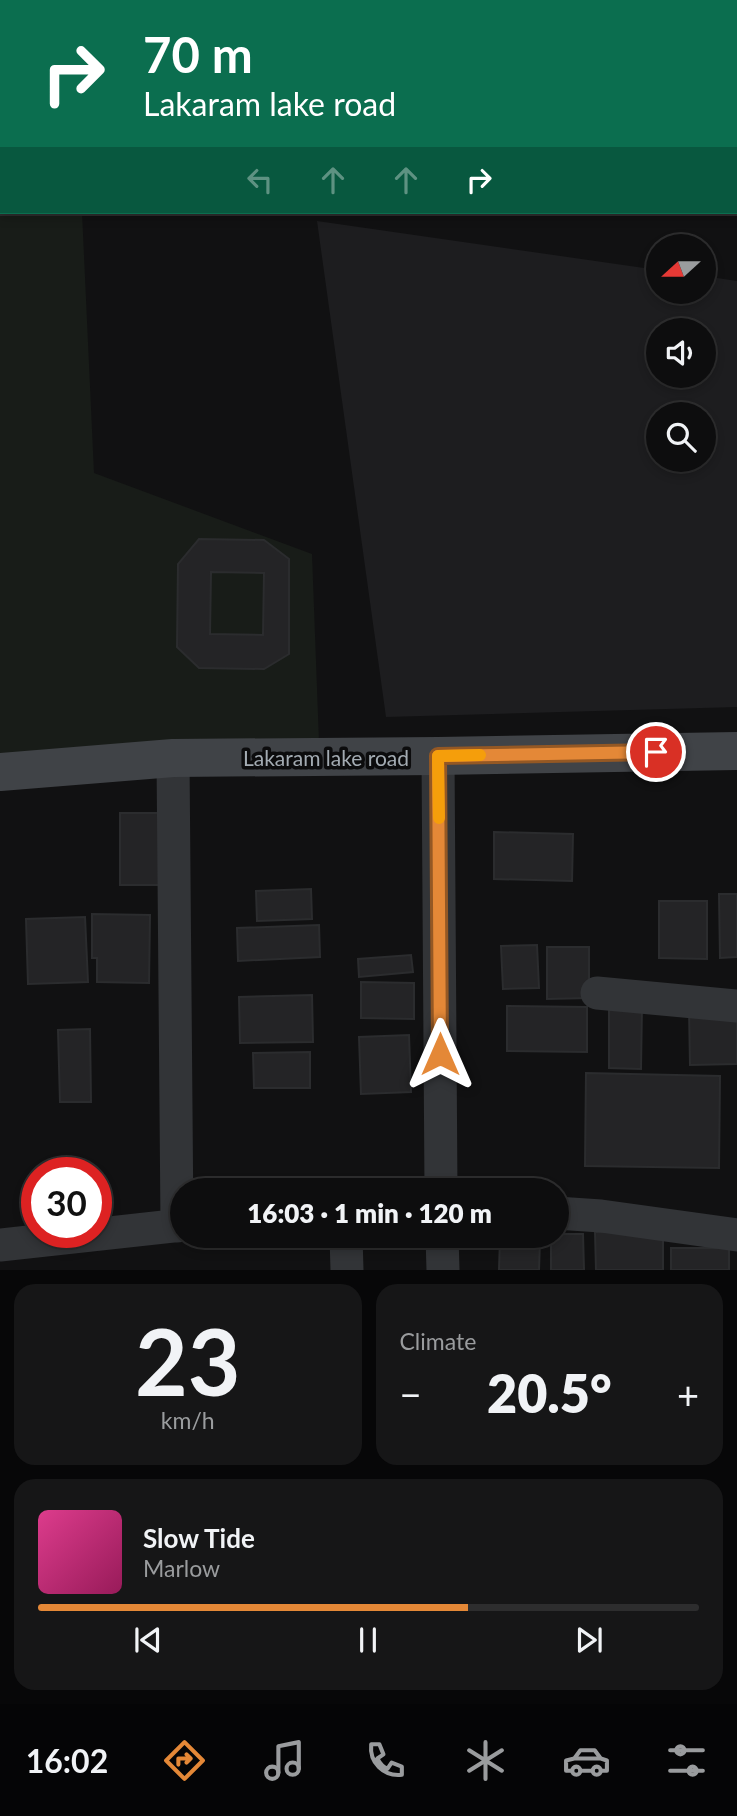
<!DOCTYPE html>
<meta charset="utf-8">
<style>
body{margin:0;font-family:Lato,sans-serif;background:#161617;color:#f1f3f6;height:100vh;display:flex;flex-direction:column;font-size:26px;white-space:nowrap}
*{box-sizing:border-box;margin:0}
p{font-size:23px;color:#9a9c9e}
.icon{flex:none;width:38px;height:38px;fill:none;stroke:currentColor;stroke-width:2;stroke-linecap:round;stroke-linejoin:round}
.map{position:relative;height:1270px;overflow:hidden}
.panel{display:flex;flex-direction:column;gap:14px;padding:14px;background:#070708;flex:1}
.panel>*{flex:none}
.banner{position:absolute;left:0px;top:0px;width:738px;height:214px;box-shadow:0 4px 10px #0003,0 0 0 2px #2d2d2e;background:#0b6e4f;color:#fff;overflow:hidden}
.needle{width:46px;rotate:249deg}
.buttons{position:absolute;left:646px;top:234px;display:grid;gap:14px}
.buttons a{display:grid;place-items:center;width:70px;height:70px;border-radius:50%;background:#0d0d0e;box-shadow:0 4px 10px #0003,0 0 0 2px #2d2d2e;font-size:35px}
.speed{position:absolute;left:21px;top:1157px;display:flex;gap:14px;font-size:35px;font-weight:700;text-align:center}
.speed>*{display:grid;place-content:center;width:91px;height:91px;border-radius:50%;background:#0d0d0e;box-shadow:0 4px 10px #0003,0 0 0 2px #2d2d2e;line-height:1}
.speed .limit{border:10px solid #d22;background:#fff;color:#111}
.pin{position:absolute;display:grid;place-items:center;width:60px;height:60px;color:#fff;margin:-30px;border:4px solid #fff;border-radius:50%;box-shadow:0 2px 7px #0007}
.me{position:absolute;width:77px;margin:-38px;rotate:0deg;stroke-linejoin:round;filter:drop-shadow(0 0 5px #0008)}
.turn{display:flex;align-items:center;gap:24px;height:147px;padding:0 28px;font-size:32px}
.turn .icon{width:91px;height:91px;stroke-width:2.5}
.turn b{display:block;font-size:49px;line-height:60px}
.lanes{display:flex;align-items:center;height:66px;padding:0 28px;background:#0003;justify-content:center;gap:35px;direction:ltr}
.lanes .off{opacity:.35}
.big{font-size:52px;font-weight:800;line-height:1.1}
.panel .card{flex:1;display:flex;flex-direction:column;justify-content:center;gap:10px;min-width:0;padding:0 24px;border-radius:21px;background:#161617}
.panel .dial{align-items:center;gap:0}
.dial b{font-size:91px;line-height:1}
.song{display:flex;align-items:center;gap:21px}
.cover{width:84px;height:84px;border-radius:10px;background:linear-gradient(135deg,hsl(330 70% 55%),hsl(330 70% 35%))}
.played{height:7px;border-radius:4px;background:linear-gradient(90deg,#e48837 65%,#2d2d2e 65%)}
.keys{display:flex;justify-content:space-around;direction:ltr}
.heat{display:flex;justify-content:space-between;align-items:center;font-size:38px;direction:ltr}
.panel .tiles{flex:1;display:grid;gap:14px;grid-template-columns:1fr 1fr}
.card:last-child{grid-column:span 2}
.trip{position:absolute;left:170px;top:1178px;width:399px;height:70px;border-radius:35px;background:#0d0d0e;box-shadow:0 4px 10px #0003,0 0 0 2px #2d2d2e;font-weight:800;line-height:70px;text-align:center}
.menu{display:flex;height:112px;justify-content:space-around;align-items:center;background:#050506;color:#9a9c9e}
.menu .icon{width:49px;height:49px}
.menu .selected{color:#e48837}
.menu b{font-size:32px;color:#f1f3f6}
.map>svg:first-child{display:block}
</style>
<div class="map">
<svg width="737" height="1270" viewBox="0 0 737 1270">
<rect width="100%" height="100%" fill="#111112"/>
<path fill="#1d1d1f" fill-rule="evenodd" d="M317,221L658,270V292H704V276L737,281V707L386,717ZM658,331H704V376H658ZM658,415H704V460H658Z"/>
<path fill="#181c18" d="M0,174L2,212H82L94,473L312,554L319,742L0,763Z"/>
<path fill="#283235" d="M591,0H737V40V2Z"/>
<path fill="#242426" stroke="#2b2c2e" stroke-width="2" fill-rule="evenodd" d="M199,539L264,540L289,559V654L264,669L199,668L177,647L178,564ZM211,572L264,573L263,635L210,634Z
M120,813H168V885H120Z
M494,832L573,834L572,881L494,879Z
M311,889L312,919L257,921L256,891Z
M719,894H737V957L720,958Z
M659,901H707V959L659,958Z
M92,914L150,915L149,983L97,982V958H92Z
M85,917L88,982L28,984L26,919Z
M319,925L320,957L238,961L237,928Z
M537,945L539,988L503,989L501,946Z
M547,947H589V998L547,999Z
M411,955L413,972L359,977L358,959Z
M361,982L414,983V1019L361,1018Z
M312,995L313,1042L240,1043L239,997Z
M609,1004L642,1005L641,1069L609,1068Z
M507,1006L587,1007V1052L507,1051Z
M737,1008V1064L690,1065L689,1009Z
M90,1029L91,1102H60L58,1030Z
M409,1035L411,1092L361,1094L359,1037Z
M310,1052V1088H254L253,1053Z
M586,1073L720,1076L719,1168L585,1166Z
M663,1231V1270H596L595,1232Z
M556,1234H583L584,1270H551V1236Z
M500,1238L540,1240L539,1270H499Z
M671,1248H729V1270H671Z"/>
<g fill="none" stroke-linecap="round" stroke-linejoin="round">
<path stroke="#323437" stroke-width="33" d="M438,756L441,1190
M173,758L177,1226
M597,993L737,1006
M556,1213L601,1216L737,1235
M346,1236L347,1270
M442,1236L443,1270
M0,1245L182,1225"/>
<path stroke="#404347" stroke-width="38" d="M0,772L173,758L438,756L737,751"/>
</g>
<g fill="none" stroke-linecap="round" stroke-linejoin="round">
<defs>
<path id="route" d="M440,1054L438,756L656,752"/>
</defs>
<use href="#route" stroke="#945824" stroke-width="18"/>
<use href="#route" stroke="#e48837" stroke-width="12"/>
<path stroke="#f59e0b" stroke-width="12" d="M439,818L438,756L480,755"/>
</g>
<g text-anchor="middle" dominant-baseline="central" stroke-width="7" stroke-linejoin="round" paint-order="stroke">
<g font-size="21" fill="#a3abb2" stroke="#0c0c0d">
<text x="326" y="757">Lakaram lake road</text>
</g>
</g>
</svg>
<div class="buttons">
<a><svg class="needle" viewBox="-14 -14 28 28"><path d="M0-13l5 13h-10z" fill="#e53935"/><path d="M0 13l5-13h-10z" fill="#9a9c9e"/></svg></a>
<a><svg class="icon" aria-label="sound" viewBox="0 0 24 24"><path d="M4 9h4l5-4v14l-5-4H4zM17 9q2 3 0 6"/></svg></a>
<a><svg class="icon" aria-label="search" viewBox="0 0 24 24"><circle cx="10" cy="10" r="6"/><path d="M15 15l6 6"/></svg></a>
</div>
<div class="speed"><div class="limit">30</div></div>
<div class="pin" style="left:656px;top:752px;background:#d93025"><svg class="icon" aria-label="arrive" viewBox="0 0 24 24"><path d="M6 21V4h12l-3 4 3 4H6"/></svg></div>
<svg class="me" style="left:440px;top:1054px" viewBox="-20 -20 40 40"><path d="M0-17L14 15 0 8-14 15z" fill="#e48837" stroke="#fff" stroke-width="4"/></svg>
<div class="trip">16:03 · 1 min · 120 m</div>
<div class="banner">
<div class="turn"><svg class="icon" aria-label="right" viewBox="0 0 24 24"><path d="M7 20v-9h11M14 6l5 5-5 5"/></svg><div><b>70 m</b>Lakaram lake road</div></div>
<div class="lanes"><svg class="icon off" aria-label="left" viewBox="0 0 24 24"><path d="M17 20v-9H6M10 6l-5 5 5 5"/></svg><svg class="icon off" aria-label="ahead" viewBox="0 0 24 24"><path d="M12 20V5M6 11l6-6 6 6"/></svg><svg class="icon off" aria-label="ahead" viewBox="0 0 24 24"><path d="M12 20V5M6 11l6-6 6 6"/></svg><svg class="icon" aria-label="right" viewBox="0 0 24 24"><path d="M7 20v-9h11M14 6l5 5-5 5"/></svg></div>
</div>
</div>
<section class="panel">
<div class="tiles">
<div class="card dial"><b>23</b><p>km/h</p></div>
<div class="card"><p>Climate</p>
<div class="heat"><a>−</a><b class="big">20.5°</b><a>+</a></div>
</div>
<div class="card">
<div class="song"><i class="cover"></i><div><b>Slow Tide</b><p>Marlow</p></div></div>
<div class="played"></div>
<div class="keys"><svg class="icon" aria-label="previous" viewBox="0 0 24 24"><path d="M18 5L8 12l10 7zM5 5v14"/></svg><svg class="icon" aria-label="pause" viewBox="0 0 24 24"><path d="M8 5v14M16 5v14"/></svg><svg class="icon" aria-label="next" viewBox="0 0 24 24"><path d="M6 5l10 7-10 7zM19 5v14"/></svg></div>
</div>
</div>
</section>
<nav class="menu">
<b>16:02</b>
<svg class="icon selected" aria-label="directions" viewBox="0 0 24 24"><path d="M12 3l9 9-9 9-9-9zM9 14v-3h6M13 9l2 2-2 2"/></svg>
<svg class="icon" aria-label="music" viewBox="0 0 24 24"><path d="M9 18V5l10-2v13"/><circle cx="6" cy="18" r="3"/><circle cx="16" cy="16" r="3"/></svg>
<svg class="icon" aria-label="phone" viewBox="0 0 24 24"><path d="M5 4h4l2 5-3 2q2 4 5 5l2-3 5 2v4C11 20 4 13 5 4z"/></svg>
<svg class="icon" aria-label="climate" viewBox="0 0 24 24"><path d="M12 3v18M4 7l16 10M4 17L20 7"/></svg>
<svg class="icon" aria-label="car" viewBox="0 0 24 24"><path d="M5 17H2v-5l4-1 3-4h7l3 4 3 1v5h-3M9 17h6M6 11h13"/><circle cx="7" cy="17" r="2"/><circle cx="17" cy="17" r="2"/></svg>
<svg class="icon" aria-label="filters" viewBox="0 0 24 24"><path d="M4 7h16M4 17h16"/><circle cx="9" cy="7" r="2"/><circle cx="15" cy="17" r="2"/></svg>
</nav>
